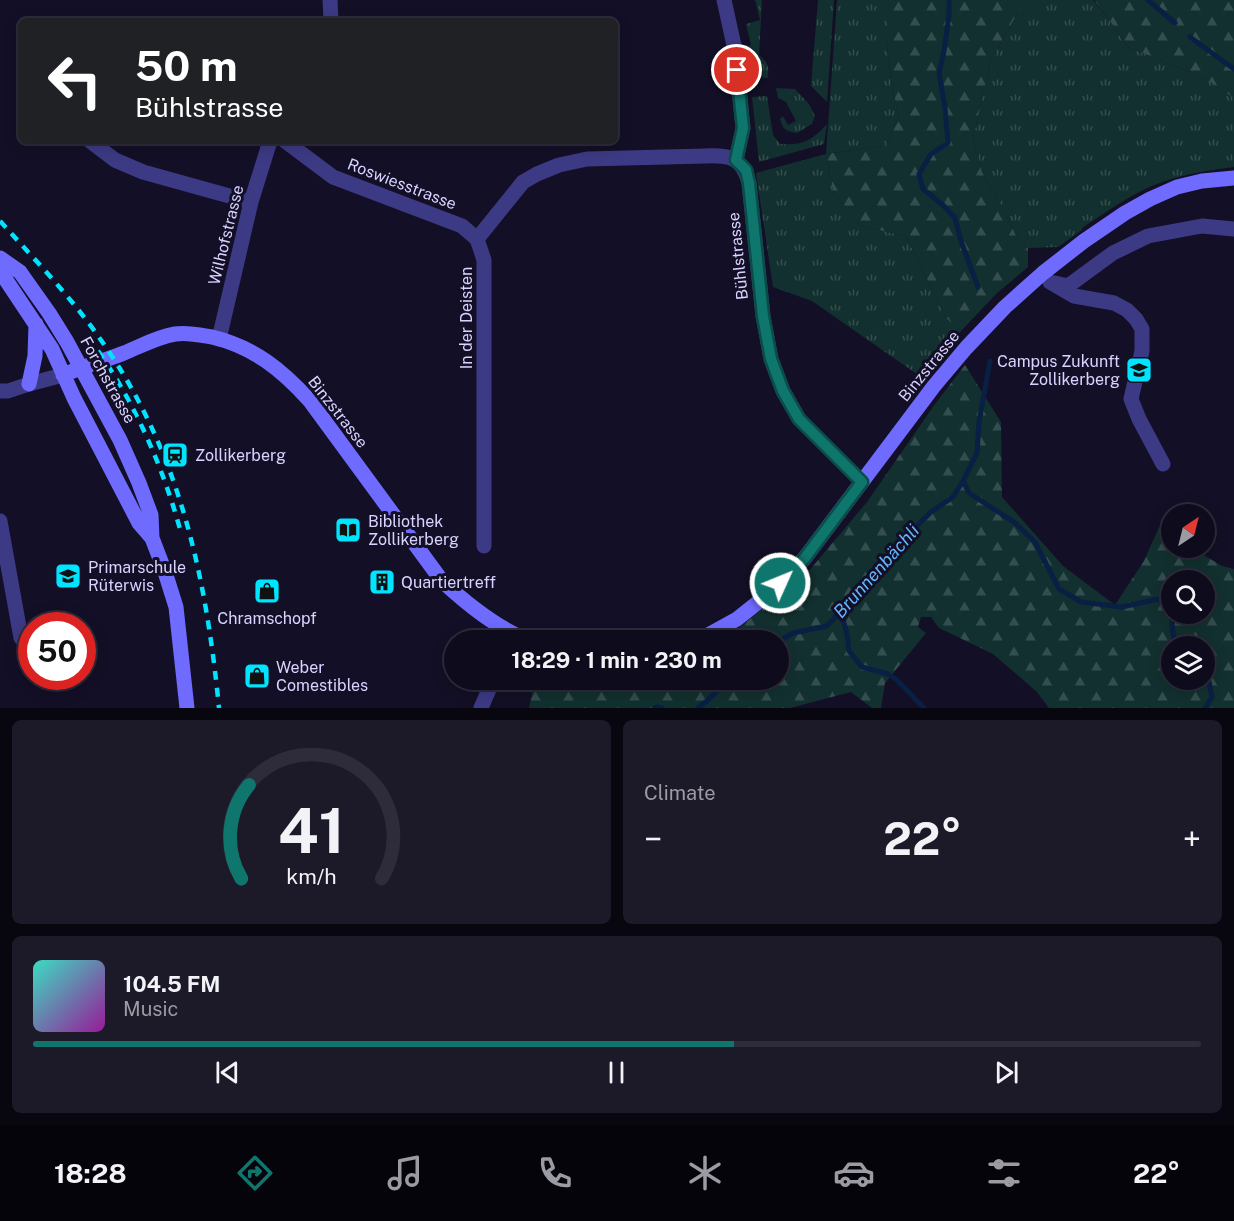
<!DOCTYPE html>
<meta charset="utf-8">
<style>
body{margin:0;font-family:"Public Sans",sans-serif;background:#1c1929;color:#f1f3f6;height:100vh;display:flex;flex-direction:column;font-size:22px;white-space:nowrap}
*{box-sizing:border-box;margin:0}
p{font-size:20px;color:#9b9ba3}
.icon{flex:none;width:33px;height:33px;fill:none;stroke:currentColor;stroke-width:2;stroke-linecap:round;stroke-linejoin:round}
.map{position:relative;height:708px;overflow:hidden}
.panel{display:flex;flex-direction:column;gap:12px;padding:12px;background:#08060f;flex:1}
.panel>*{flex:none}
.hud{position:absolute;left:18px;top:18px;width:600px;height:126px;border-radius:9px;box-shadow:0 3px 15px #0003,0 0 0 2px #2e2b3b;background:#202124;color:#fff;overflow:hidden}
.needle{width:39px;rotate:35deg}
.tools{position:absolute;left:1161px;top:504px;display:grid;gap:12px}
.tools a{display:grid;place-items:center;width:54px;height:54px;border-radius:50%;background:#0e0b1c;box-shadow:0 3px 15px #0003,0 0 0 2px #2e2b3b;font-size:30px}
.speed{position:absolute;left:18px;top:612px;display:flex;gap:12px;font-size:30px;font-weight:700;text-align:center}
.speed>*{display:grid;place-content:center;width:78px;height:78px;border-radius:50%;background:#0e0b1c;box-shadow:0 3px 15px #0003,0 0 0 2px #2e2b3b;line-height:1}
.speed .limit{border:9px solid #d22;background:#fff;color:#111}
.pin{position:absolute;display:grid;place-items:center;width:51px;height:51px;color:#fff;margin:-26px;border:3px solid #fff;border-radius:50%;box-shadow:0 2px 6px #0007}
.me{position:absolute;width:66px;margin:-33px;rotate:46deg;stroke-linejoin:round;filter:drop-shadow(0 0 4px #0008)}
.turn{display:flex;align-items:center;gap:21px;height:126px;padding:0 18px;font-size:27px}
.turn .icon{width:78px;height:78px;stroke-width:2.5}
.turn b{display:block;font-size:42px;line-height:51px}
.big{font-size:45px;font-weight:700;line-height:1.1}
.panel .tile{flex:1;display:flex;flex-direction:column;justify-content:center;gap:9px;min-width:0;padding:0 21px;border-radius:9px;background:#1c1929}
.panel .dial{align-items:center;gap:0}
.dial svg{height:156px;overflow:visible;fill:none;stroke:#2e2b3b;stroke-width:7;stroke-linecap:round;text-anchor:middle}
.dial text{fill:#f1f3f6;stroke:none}
.song{display:flex;align-items:center;gap:18px}
.cover{width:72px;height:72px;border-radius:9px;background:linear-gradient(135deg,hsl(170 70% 55%),hsl(300 70% 35%))}
.played{height:6px;border-radius:3px;background:linear-gradient(90deg,#0f766e 60%,#2e2b3b 60%)}
.keys{display:flex;justify-content:space-around;direction:ltr}
.heat{display:flex;justify-content:space-between;align-items:center;font-size:33px;direction:ltr}
.panel .tiles{flex:1;display:grid;gap:12px;grid-template-columns:1fr 1fr}
.tile:last-child{grid-column:span 2}
.trip{position:absolute;left:444px;top:630px;width:345px;height:60px;border-radius:30px;background:#0e0b1c;box-shadow:0 3px 15px #0003,0 0 0 2px #2e2b3b;font-weight:700;line-height:60px;text-align:center}
.menu{display:flex;height:96px;justify-content:space-around;align-items:center;background:#06040b;color:#9b9ba3}
.menu .icon{width:42px;height:42px}
.menu .selected{color:#0f766e}
.menu b{font-size:27px;color:#f1f3f6}
.map>svg:first-child{display:block}
</style>
<div class="map">
<svg width="1234" height="708" viewBox="0 0 1234 708">
<defs>
<pattern id="grass-tufts" width="24" height="20" patternUnits="userSpaceOnUse" patternTransform="scale(1.5)"><rect width="24" height="20" fill="#12302f"/><path d="M3 7l-1-3M5 7V3M7 7l1-3M15 17l-1-3M17 17v-4M19 17l1-3" fill="none" stroke="#344d4e"/></pattern>
<pattern id="forest-firs" width="22" height="20" patternUnits="userSpaceOnUse" patternTransform="scale(1.5)"><rect width="22" height="20" fill="#12302f"/><path d="M5 1l3.5 6h-7zM16 11l3.5 6h-7z" fill="#344d4e"/></pattern>
</defs>
<rect width="100%" height="100%" fill="#130f26"/>
<path fill="url(#grass-tufts)" d="M755,0H762L759,55C768,63 769,65 768,78L753,77L748,46L751,45L746,24L760,20Z
M818,0H834L827,102L811,86Z
M837,0H887V43L892,88L899,115L886,145L826,154L833,192L861,226L906,236L946,318L961,331L921,377L812,301L773,287L756,173L826,154Z
M1027,0H1093L1108,18L1128,47L1204,78L1234,98V167C1209,170 1185,174 1162,182C1133,192 1107,212 1082,228V230L1058,247L1028,248L1017,238L1006,214L982,172L973,138L991,61L1020,8Z
M776,88L795,89L809,104L815,116L812,124L797,133C786,131 783,130 780,119L783,116L788,125L796,121L786,102L778,98Z
M767,96L773,135L780,144C802,146 813,140 827,124L824,144L759,162L752,97Z"/>
<path fill="url(#forest-firs)" fill-rule="evenodd" d="M887,0H1027L1020,8L991,61L973,138L982,172L1006,214L1017,238L1028,248V267L997,293L961,331L946,318L906,236L861,226L833,192L826,154L886,145L899,115L892,88L887,43Z
M1094,0H1234V98L1204,78L1128,47L1108,18Z
M965,365L1001,422L1002,497L1063,566L1115,605L1144,561L1159,527L1171,535L1172,548H1192L1222,566L1234,569V708H1049L1037,692L993,654L939,628L931,617H921L918,627L926,633L885,683L881,708H872L851,692L790,708H529L534,685L634,680H778V640H720L735,631L808,572L867,502L935,404ZM1172,580H1204V614H1172ZM1172,646H1204V680H1172Z"/>
<g fill="none" stroke-linecap="round" stroke-linejoin="round">
<path stroke="#0a1f44" stroke-width="5" d="M949,0V15L944,51L939,73L945,108L948,143L931,154L919,174L923,189L943,205L955,218L961,241L978,287
M1148,0L1175,23
M1190,37L1234,69
M990,361L979,422L977,453L963,481L969,493L1014,522L1035,542L1059,589L1081,602L1122,607L1158,599L1172,609
M841,612L847,634L849,651L862,667L888,674L897,680L924,708
M1172,614V626L1175,646
M778,642L793,633L827,626L854,597L872,571L931,512L953,497L963,481
M1204,670L1207,672L1212,697L1205,708
M655,708L657,707L662,708
M698,708L707,701L727,680"/>
<path stroke="#3d3a85" stroke-width="15" d="M330,0L331,21
M724,0L735,50L743,128L736,160
M90,141L115,160L143,172L251,202
M285,141L333,177L462,226L477,239
M477,239L523,182L537,174L559,165L587,159L705,156C730,155 742,157 749,183L763,316L771,359L783,391L799,419L862,482
M477,239L484,260V546
M1050,282L1074,296L1114,303L1127,310L1136,319L1142,329V351L1131,399L1139,419L1163,464
M1055,283L1068,286L1113,253L1148,236L1202,226L1234,229
M219,339L251,202L270,141
M0,391H8L29,384L63,375
M0,521L21,638
M481,708L493,680"/>
<path stroke="#6f6bff" stroke-width="15" d="M0,258L20,272L49,313L67,342L120,440L139,483L151,515L152,538L165,572L176,607L187,708
M0,271L52,349L74,398L139,523L152,538
M63,375C83,366 104,361 124,353C141,346 157,337 175,334C187,332 200,335 212,337C254,347 282,370 310,401L442,581C467,604 495,627 527,640
M29,384L35,356L36,324
M699,640L737,619L767,595L804,559L934,386L966,348L1005,307L1043,273L1084,241L1125,213L1150,199L1177,187L1202,181L1234,178"/>
<path stroke="#00e5ff" stroke-width="4.5" stroke-dasharray="9 8" stroke-linecap="butt" d="M0,221C35,260 73,299 103,343C180,453 206,576 219,708
M88,337C131,394 161,461 180,529"/>
</g>
<g fill="none" stroke-linecap="round" stroke-linejoin="round">
<defs>
<path id="route" d="M737,70L743,128L736,160L746,170L749,183L763,316L771,359L783,391L799,419L862,482L804,559L780,583"/>
</defs>
<use href="#route" stroke="#0a4d48" stroke-width="15"/>
<use href="#route" stroke="#0f766e" stroke-width="10"/>
</g>
<defs>
<symbol id="school-square" viewBox="-11 -11 22 22"><rect x="-9" y="-9" width="18" height="18" rx="4" fill="#00e5ff" stroke="#130f26"/><path d="M0-5L7-2L0 1L-7-2ZM-4 1L0 2.5L4 1V4Q0 6-4 4Z" fill="#111"/></symbol>
<symbol id="station-square" viewBox="-11 -11 22 22"><rect x="-9" y="-9" width="18" height="18" rx="4" fill="#00e5ff" stroke="#130f26"/><path d="M-3-6H3Q5-6 5-4V2Q5 4 3 4L4.5 6H3L1.5 4h-3L-3 6H-4.5L-3 4Q-5 4-5 2V-4Q-5-6-3-6ZM-3.5-4v3h7v-3ZM-3.5 1v1.5H-2V1ZM2 1v1.5H3.5V1Z" fill="#111"/></symbol>
<symbol id="library-square" viewBox="-11 -11 22 22"><rect x="-9" y="-9" width="18" height="18" rx="4" fill="#00e5ff" stroke="#130f26"/><path d="M-6-4Q-3-5.5-.7-3.5V5Q-3 3-6 4ZM6-4Q3-5.5 .7-3.5V5Q3 3 6 4Z" fill="#111"/></symbol>
<symbol id="building-square" viewBox="-11 -11 22 22"><rect x="-9" y="-9" width="18" height="18" rx="4" fill="#00e5ff" stroke="#130f26"/><path d="M-4-6H4V6H1V3H-1V6H-4ZM-2.5-4.3h1.7v1.8h-1.7ZM.8-4.3h1.7v1.8H.8ZM-2.5-1h1.7V.8h-1.7ZM.8-1h1.7V.8H.8Z" fill="#111"/></symbol>
<symbol id="shop-square" viewBox="-11 -11 22 22"><rect x="-9" y="-9" width="18" height="18" rx="4" fill="#00e5ff" stroke="#130f26"/><path d="M-5-2.5h2.3a2.7 3.5 0 0 1 5.4 0H5L5.5 6h-11ZM-1.5-2.5h3a1.5 2.3 0 0 0-3 0Z" fill="#111"/></symbol>
</defs>
<g fill-rule="evenodd">
<use href="#school-square" x="1124" y="355" width="30" height="30"/>
<use href="#station-square" x="160" y="440" width="30" height="30"/>
<use href="#library-square" x="333" y="515" width="30" height="30"/>
<use href="#school-square" x="53" y="561" width="30" height="30"/>
<use href="#building-square" x="367" y="567" width="30" height="30"/>
<use href="#shop-square" x="252" y="576" width="30" height="30"/>
<use href="#shop-square" x="242" y="661" width="30" height="30"/>
</g>
<g text-anchor="middle" dominant-baseline="central" stroke-width="6" stroke-linejoin="round" paint-order="stroke">
<g font-size="16" fill="#d9d4ff" stroke="#130f26">
<text transform="translate(402 184) rotate(21)">Roswiesstrasse</text>
<text transform="translate(226 235) rotate(-76)">Wilhofstrasse</text>
<text transform="translate(738 256) rotate(-96)">Bühlstrasse</text>
<text transform="translate(466 318) rotate(-90)">In der Deisten</text>
<text transform="translate(929 366) rotate(-51)">Binzstrasse</text>
<text transform="translate(108 380) rotate(61)">Forchstrasse</text>
<text transform="translate(338 412) rotate(52)">Binzstrasse</text>
</g>
<g font-size="16" fill="#d9d4ff" stroke="#130f26" text-anchor="start">
<text x="1120" y="361" text-anchor="end">Campus Zukunft<tspan x="1120" dy="18">Zollikerberg</tspan></text>
<text x="195" y="455">Zollikerberg</text>
<text x="368" y="521">Bibliothek<tspan x="368" dy="18">Zollikerberg</tspan></text>
<text x="88" y="567">Primarschule<tspan x="88" dy="18">Rüterwis</tspan></text>
<text x="401" y="582">Quartiertreff</text>
<text x="267" y="618" text-anchor="middle">Chramschopf</text>
<text x="276" y="667">Weber<tspan x="276" dy="18">Comestibles</tspan></text>
</g>
<g font-size="18" font-style="italic" fill="#62b6ff" stroke="#130f26">
<text transform="translate(876 571) rotate(-48)">Brunnenbächli</text>
</g>
</g>
</svg>
<div class="tools">
<a><svg class="needle" viewBox="-14 -14 28 28"><path d="M0-13l5 13h-10z" fill="#e53935"/><path d="M0 13l5-13h-10z" fill="#9b9ba3"/></svg></a>
<a><svg class="icon" aria-label="search" viewBox="0 0 24 24"><circle cx="10" cy="10" r="6"/><path d="M15 15l6 6"/></svg></a>
<a><svg class="icon" aria-label="layers" viewBox="0 0 24 24"><path d="M12 4l9 5-9 5-9-5zM3 14l9 5 9-5"/></svg></a>
</div>
<div class="speed"><div class="limit">50</div></div>
<div class="pin" style="left:737px;top:70px;background:#d93025"><svg class="icon" aria-label="arrive" viewBox="0 0 24 24"><path d="M6 21V4h12l-3 4 3 4H6"/></svg></div>
<svg class="me" style="left:780px;top:583px" viewBox="-20 -20 40 40"><circle r="17" fill="#0f766e" stroke="#fff" stroke-width="3"/><path d="M0-11L8 9 0 5-8 9z" fill="#fff"/></svg>
<div class="trip">18:29 · 1 min · 230 m</div>
<div class="hud">
<div class="turn"><svg class="icon" aria-label="left" viewBox="0 0 24 24"><path d="M17 20v-9H6M10 6l-5 5 5 5"/></svg><div><b>50 m</b>Bühlstrasse</div></div>
</div>
</div>
<section class="panel">
<div class="tiles">
<div class="tile dial"><svg viewBox="0 0 100 80">
<path d="M14 69A42 42 0 1 1 86 69"/>
<path d="M14 69A42 42 0 0 1 18 21" stroke="#0f766e"/>
<text x="50" y="56" font-size="32" font-weight="700">41</text>
<text x="50" y="72" font-size="11">km/h</text>
</svg></div>
<div class="tile"><p>Climate</p>
<div class="heat"><a>−</a><b class="big">22°</b><a>+</a></div>
</div>
<div class="tile">
<div class="song"><i class="cover"></i><div><b>104.5 FM</b><p>Music</p></div></div>
<div class="played"></div>
<div class="keys"><svg class="icon" aria-label="previous" viewBox="0 0 24 24"><path d="M18 5L8 12l10 7zM5 5v14"/></svg><svg class="icon" aria-label="pause" viewBox="0 0 24 24"><path d="M8 5v14M16 5v14"/></svg><svg class="icon" aria-label="next" viewBox="0 0 24 24"><path d="M6 5l10 7-10 7zM19 5v14"/></svg></div>
</div>
</div>
</section>
<nav class="menu">
<b>18:28</b>
<svg class="icon selected" aria-label="directions" viewBox="0 0 24 24"><path d="M12 3l9 9-9 9-9-9zM9 14v-3h6M13 9l2 2-2 2"/></svg>
<svg class="icon" aria-label="music" viewBox="0 0 24 24"><path d="M9 18V5l10-2v13"/><circle cx="6" cy="18" r="3"/><circle cx="16" cy="16" r="3"/></svg>
<svg class="icon" aria-label="phone" viewBox="0 0 24 24"><path d="M5 4h4l2 5-3 2q2 4 5 5l2-3 5 2v4C11 20 4 13 5 4z"/></svg>
<svg class="icon" aria-label="climate" viewBox="0 0 24 24"><path d="M12 3v18M4 7l16 10M4 17L20 7"/></svg>
<svg class="icon" aria-label="car" viewBox="0 0 24 24"><path d="M5 17H2v-5l4-1 3-4h7l3 4 3 1v5h-3M9 17h6M6 11h13"/><circle cx="7" cy="17" r="2"/><circle cx="17" cy="17" r="2"/></svg>
<svg class="icon" aria-label="filters" viewBox="0 0 24 24"><path d="M4 7h16M4 17h16"/><circle cx="9" cy="7" r="2"/><circle cx="15" cy="17" r="2"/></svg>
<b>22°</b>
</nav>
